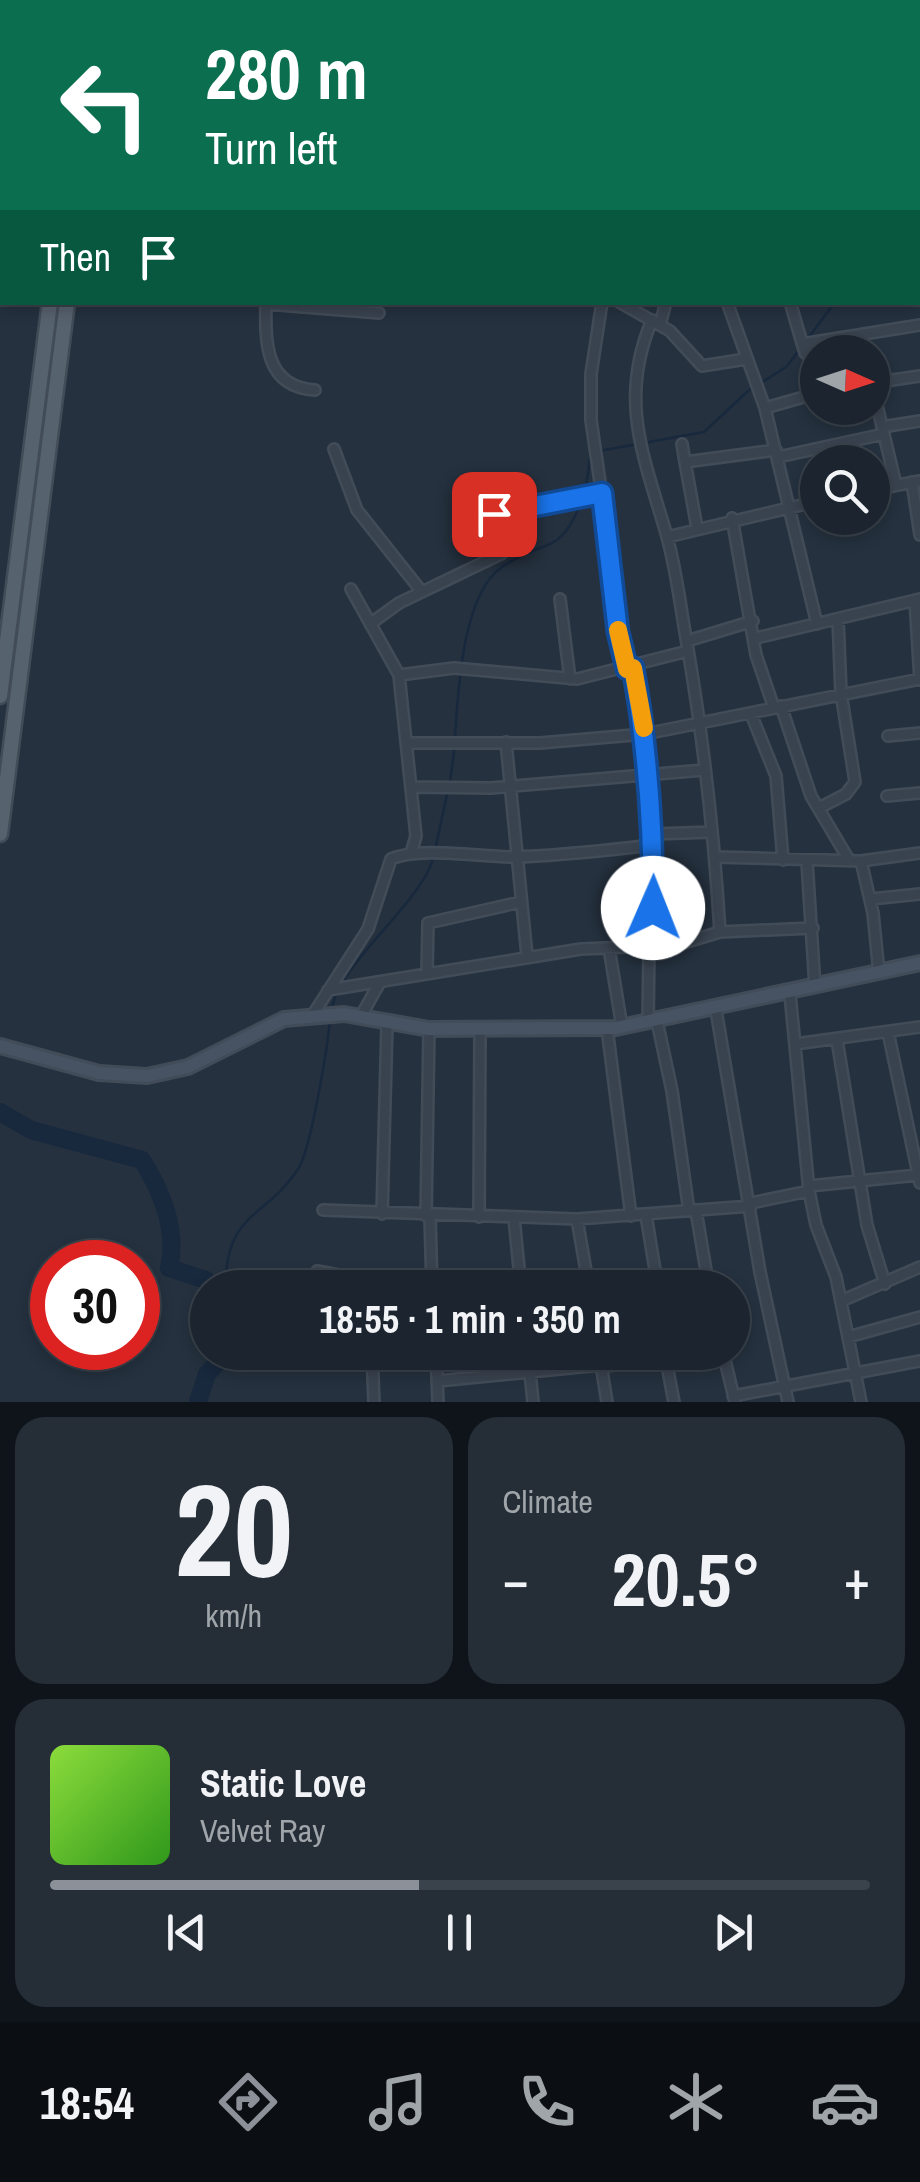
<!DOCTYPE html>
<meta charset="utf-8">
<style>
body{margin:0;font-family:"Archivo Narrow",sans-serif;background:#252d37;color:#f1f3f6;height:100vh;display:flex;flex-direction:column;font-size:38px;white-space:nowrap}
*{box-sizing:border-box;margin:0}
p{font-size:32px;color:#a0a5aa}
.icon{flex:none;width:55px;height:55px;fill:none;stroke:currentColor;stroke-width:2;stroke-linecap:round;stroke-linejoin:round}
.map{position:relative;height:1402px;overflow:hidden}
.sheet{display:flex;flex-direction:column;gap:15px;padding:15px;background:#0f141a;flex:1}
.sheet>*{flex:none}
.guide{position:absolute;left:0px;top:0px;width:920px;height:305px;box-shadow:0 5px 15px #0003,0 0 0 2px #3a424b;background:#0b6e4f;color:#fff;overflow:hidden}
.needle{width:65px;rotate:93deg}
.fabs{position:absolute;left:800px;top:335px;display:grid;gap:20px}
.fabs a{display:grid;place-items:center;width:90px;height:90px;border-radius:50%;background:#1c252f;box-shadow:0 5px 15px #0003,0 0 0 2px #3a424b;font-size:50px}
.speed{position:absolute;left:30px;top:1240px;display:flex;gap:20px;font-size:50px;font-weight:700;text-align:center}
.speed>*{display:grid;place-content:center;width:130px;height:130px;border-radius:50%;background:#1c252f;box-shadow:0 5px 15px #0003,0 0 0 2px #3a424b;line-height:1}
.speed .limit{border:15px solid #d22;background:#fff;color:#111}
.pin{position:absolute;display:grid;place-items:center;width:85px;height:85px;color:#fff;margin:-42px;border-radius:20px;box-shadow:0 5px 15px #0006}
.me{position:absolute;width:110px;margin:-55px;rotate:1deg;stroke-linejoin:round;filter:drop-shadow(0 0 8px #0008)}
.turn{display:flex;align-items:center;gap:35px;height:210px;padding:0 40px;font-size:45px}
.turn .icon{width:130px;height:130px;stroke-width:2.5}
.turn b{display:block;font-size:70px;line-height:85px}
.then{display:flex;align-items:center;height:95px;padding:0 40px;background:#0003;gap:20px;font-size:38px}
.big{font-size:75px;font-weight:700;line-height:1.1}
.sheet .card{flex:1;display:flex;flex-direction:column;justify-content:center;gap:15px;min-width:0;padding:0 35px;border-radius:30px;background:#252d37}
.sheet .dial{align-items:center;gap:0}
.dial b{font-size:130px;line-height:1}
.song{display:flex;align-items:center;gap:30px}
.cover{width:120px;height:120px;border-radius:15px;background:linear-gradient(135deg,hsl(90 70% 55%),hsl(110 70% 35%))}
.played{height:10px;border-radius:5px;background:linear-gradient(90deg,#8c9099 45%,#3a424b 45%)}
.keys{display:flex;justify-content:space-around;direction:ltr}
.heat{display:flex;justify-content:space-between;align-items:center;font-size:55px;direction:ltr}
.sheet .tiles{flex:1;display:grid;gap:15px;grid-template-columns:1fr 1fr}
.card:last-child{grid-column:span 2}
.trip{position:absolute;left:190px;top:1270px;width:560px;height:100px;border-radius:50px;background:#1c252f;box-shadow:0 5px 15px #0003,0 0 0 2px #3a424b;font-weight:700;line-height:100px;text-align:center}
.dock{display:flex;height:160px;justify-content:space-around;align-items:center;background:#0b0f13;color:#a0a5aa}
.dock .icon{width:70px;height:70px}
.dock .selected{color:#8c9099}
.dock b{font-size:45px;color:#f1f3f6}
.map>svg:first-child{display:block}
</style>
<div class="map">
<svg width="920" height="1402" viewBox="0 0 920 1402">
<rect width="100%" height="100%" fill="#25313f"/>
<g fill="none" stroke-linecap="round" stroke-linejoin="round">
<path stroke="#18283d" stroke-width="2.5" d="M918,220L920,219
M806,341L835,302
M599,451L704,432L748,391L786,367L801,348
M585,493L591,452
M455,737C458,693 462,594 502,567C545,537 560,558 582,500
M450,782L455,745
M435,850L448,790
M339,987C361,948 426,892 433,858
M331,1010L336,994
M226,1288C224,1212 266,1219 298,1169C311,1150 328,1045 330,1018"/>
<path stroke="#18283d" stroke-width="18" d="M0,1112L31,1130L142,1160C162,1192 178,1230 169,1268L206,1280L214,1288
M198,1402L207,1374L227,1352"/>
<defs>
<path id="street" d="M337,0H449
M675,0V2
M772,0V2
M862,0V2
M224,2V0
M266,302C265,343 265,387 315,390
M602,302L591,374V420L627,669
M619,302L670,331L702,366L746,359
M727,302L765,408L817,624
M790,302L805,353
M266,304L379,313
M652,320C618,400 644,457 666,533C676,567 680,604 686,638C703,735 714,834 720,932
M660,325L666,302
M805,353L808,343L920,325
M872,383L920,376
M872,384L896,485
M765,408L818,393
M882,427L920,421
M682,444L685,462
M334,449L357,510L422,592
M778,457L884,434
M912,482L920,535
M872,490L920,481
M732,518L756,655L774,708
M697,528L685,462L776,450
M667,537L818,501
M351,589L399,675L416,836L412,850
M560,599L570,679
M915,600L920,680
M370,624L399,603L501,554L494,518L500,510L603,493
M756,638L920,599
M687,641L753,621
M633,668L650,774L654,946
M399,675L454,668L577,679L688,651
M781,706L811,796L849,860
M751,714L776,776L783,860
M888,736L920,733
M506,742L527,956
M408,743H540L645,734L920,679
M412,787L491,788L704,770
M887,796L920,793
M819,808L846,794L855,782L841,693L838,619
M654,834L712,832
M715,857L861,861L920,853
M861,861L873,913L879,973
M807,862L815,987
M871,899L920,894
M609,948L622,1027
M427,973L428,923L521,902
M328,990L581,949L677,945L720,932L813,928
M790,994L809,1191L816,1225L836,1277L861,1402
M716,1010L760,1272L788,1402
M312,1016L368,929L391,859C420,846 479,857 514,857C561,856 608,850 654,845
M361,1016L380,982
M657,1021L672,1091L689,1211
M648,1022L649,947
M607,1028L631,1216
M888,1032L920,1183
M837,1040L867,1225L885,1284
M795,1044L920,1027
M809,1186L918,1175
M751,1203L809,1191
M323,1210L577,1219L751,1206
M696,1211L709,1288
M382,1214L387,1024
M646,1215L658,1288
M426,1216L429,1029
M430,1216L432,1288
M479,1217L480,1029
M514,1218L521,1288
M577,1219L589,1288
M317,1271L382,1283L520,1285
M841,1301L920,1267
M848,1337L920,1317
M372,1352L374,1402
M436,1352L438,1402
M528,1352L533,1402
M599,1352L607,1402
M723,1352L735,1402
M665,1355L674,1402
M601,1367L694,1352
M438,1381L601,1365
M733,1396L920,1361"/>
<path id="secondary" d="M0,1046L99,1073L147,1076L188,1067L284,1019L344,1014L429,1029L616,1028L920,963"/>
<path id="primary" d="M90,2V0
M109,2L110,0
M0,165H2
M0,187L2,188
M0,696L50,302
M0,834L67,302"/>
</defs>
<use href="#street" stroke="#424c58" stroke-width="14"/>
<use href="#secondary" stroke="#424c58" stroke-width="18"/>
<use href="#primary" stroke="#424c58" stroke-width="19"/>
<use href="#street" stroke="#39434f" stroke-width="9"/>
<use href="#secondary" stroke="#475262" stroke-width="12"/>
<use href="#primary" stroke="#57626f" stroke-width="14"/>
</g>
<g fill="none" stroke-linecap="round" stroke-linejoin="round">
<defs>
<path id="route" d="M494,514L602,493L618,632L627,669L633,668C648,749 653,826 653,908"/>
</defs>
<use href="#route" stroke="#114b97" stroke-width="25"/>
<use href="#route" stroke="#1a73e8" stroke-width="18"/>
<path stroke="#f59e0b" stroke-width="18" d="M618,630L627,669L633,668L644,728"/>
</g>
</svg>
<div class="fabs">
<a><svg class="needle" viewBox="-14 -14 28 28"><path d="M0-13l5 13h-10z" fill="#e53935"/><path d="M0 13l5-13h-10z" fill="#a0a5aa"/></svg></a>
<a><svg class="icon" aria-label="search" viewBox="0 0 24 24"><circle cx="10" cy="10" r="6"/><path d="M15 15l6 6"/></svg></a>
</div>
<div class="speed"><div class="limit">30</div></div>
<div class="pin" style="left:494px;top:514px;background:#d93025"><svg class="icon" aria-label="arrive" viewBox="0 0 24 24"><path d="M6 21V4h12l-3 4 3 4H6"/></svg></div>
<svg class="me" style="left:653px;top:908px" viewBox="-20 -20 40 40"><circle r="19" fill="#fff"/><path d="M0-13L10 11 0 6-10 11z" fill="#1a73e8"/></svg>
<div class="trip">18:55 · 1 min · 350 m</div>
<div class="guide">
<div class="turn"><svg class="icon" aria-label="left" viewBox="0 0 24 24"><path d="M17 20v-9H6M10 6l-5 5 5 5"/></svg><div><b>280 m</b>Turn left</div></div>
<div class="then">Then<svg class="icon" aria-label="arrive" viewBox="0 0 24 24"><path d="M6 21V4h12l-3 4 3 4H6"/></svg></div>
</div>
</div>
<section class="sheet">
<div class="tiles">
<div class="card dial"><b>20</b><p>km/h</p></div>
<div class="card"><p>Climate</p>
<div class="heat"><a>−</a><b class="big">20.5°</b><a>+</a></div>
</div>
<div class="card">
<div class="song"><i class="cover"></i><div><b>Static Love</b><p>Velvet Ray</p></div></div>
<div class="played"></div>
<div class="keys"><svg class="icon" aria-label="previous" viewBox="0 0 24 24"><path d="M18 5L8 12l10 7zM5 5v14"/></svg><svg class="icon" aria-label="pause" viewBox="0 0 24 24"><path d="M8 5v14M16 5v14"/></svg><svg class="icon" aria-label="next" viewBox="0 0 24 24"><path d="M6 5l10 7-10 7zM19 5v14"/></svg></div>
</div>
</div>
</section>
<nav class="dock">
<b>18:54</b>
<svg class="icon selected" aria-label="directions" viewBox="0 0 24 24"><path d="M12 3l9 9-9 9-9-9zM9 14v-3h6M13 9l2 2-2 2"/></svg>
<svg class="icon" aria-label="music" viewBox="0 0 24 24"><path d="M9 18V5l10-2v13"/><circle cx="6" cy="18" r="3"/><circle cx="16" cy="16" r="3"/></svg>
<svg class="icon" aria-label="phone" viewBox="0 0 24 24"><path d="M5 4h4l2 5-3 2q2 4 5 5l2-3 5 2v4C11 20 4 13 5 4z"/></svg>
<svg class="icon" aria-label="climate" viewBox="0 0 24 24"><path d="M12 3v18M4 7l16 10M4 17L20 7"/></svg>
<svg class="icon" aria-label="car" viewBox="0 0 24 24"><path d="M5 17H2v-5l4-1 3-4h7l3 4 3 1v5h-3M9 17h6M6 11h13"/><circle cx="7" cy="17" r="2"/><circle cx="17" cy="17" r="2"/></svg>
</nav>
